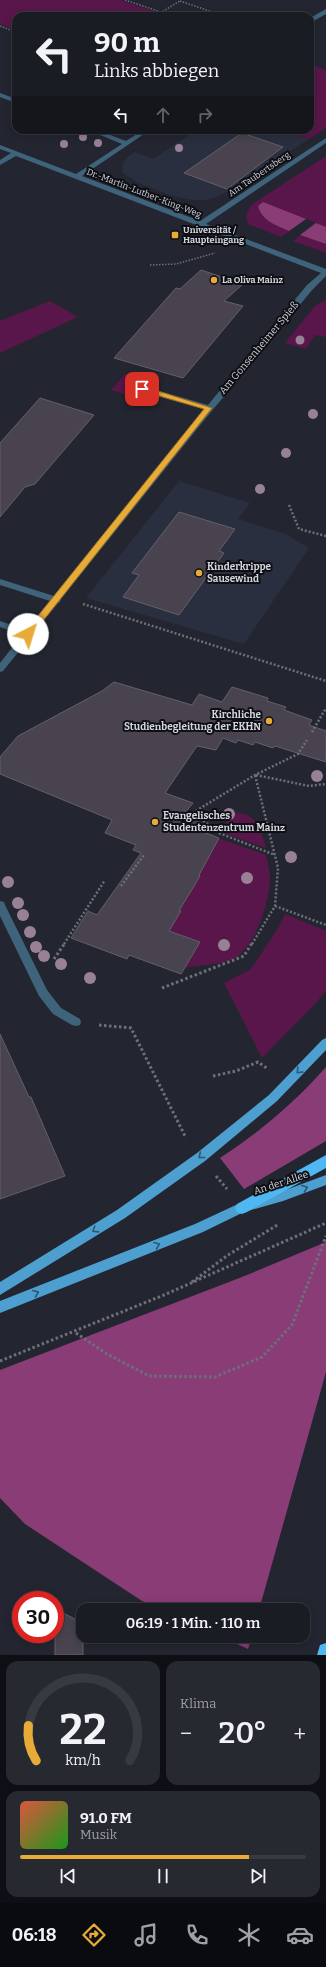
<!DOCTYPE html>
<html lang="de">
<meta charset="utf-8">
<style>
body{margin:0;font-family:Bitter,serif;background:#272931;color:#f1f3f6;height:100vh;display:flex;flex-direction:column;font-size:15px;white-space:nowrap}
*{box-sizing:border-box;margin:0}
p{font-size:13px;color:#9fa1a6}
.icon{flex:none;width:22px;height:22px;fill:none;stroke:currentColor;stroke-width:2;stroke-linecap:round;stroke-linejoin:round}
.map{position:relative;height:1655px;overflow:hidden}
.panel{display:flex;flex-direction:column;gap:6px;padding:6px;background:#0e0f14;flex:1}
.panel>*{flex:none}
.banner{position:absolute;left:12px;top:12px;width:302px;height:122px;border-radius:12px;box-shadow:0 2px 10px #0003,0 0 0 1px #383a41;background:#1a1c24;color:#f1f3f6;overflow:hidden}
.speed{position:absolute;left:12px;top:1591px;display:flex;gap:8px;font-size:20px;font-weight:700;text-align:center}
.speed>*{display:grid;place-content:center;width:52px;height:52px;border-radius:50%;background:#1a1c24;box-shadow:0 2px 10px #0003,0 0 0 1px #383a41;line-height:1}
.speed .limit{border:6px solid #d22;background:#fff;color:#111}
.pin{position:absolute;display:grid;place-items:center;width:34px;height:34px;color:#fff;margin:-17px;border-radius:8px;box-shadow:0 2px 6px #0006}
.me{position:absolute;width:44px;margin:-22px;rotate:40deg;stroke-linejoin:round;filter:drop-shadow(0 0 3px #0008)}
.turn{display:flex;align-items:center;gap:14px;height:84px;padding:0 16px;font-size:18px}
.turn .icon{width:52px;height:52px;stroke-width:2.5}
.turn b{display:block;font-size:28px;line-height:34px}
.lanes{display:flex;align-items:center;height:38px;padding:0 16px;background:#0003;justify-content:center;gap:20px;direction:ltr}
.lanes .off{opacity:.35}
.big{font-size:30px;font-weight:600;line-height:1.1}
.panel .card{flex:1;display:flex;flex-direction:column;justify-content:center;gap:6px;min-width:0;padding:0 14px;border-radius:12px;background:#272931}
.panel .dial{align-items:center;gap:0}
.dial svg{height:104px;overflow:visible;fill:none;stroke:#383a41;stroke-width:7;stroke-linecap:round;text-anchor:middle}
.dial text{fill:#f1f3f6;stroke:none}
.song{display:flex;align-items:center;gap:12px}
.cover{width:48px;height:48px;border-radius:6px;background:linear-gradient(135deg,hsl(10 70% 55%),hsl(120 70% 35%))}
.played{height:4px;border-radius:2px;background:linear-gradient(90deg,#e8ab37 80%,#383a41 80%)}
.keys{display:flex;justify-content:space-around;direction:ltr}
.heat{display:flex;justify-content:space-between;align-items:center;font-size:22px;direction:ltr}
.panel .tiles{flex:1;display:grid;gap:6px;grid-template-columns:1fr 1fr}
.card:last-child{grid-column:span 2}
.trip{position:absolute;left:76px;top:1603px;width:234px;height:40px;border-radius:12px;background:#1a1c24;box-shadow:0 2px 10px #0003,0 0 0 1px #383a41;font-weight:600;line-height:40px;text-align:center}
.tabs{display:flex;height:64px;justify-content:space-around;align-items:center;background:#0a0b0e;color:#9fa1a6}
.tabs .icon{width:28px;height:28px}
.tabs .current{color:#e8ab37}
.tabs b{font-size:18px;color:#f1f3f6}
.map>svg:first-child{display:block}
</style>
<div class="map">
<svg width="326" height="1655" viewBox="0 0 326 1655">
<rect width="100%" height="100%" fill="#232630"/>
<path fill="#2a2f3f" d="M197,130H283L309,139L227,192L217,197L206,200H193L173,196L138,183L123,173L122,165L128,157L134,152L153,159Z
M179,481L250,503L238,519L286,534L309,548L244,644L86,598Z"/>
<path fill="#59164a" d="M0,0H120L157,12L151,16H16V30L0,24Z
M310,64L326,70V128L309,139L283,130H310Z
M326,156V227L306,219L281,237L248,224L246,215L251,205Z
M300,235L326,244V253L293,241Z
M326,300V337L315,335L306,349L285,343L315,306Z
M50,301L78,317L0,353V321Z
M125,374L145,380L139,398L111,390Z
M232,813C255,810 261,830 266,848L221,832Z
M219,838L266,855C268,863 270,872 270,879C269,902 256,946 235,958C221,965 200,965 184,968L200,942L169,931Z
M285,914L326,931V990L316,1003L262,1058L224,983L251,969L278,928Z"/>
<path fill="#893c76" d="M263,202L306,219L289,231C276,225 262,221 258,206Z
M316,223L326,227V244L300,235Z
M326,1067V1141L244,1189L220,1158C260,1132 294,1103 326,1067Z
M326,1242V1372L259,1610H163L142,1601L25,1524L0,1498V1370L242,1277Z
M220,1636H252L248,1649Z"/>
<path fill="#48434e" stroke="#645f6b" d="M242,133L283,147L227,189L184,173Z
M201,270L243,284L224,301L243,306L183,378L114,358L176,288L180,289Z
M40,398L94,415L35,484L25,487L0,517V443Z
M179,512L235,529L219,551L224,553L179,615L123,597L139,575L132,573Z
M114,682L192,705L199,694L222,702L232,687L268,698L267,701L286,707L284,710L312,720L309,725L326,731V762L275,746L273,748L255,742L253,745L238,740L236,743L223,738L216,750L197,746L165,793L193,803L183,815L202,823L198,830L219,838L199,875L200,876L179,911H181L169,931L200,942L181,974L129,955L127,959L71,938L88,911L97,915L141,853L133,850L136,845L105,833L112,820L0,774V757L18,736L102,691Z
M0,1034L29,1097H31L65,1176L0,1199Z
M55,1609L83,1623V1655H55Z"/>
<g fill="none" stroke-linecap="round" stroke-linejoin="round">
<path stroke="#6d7079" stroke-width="1.5" stroke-dasharray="1.5 1.5" stroke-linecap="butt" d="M125,0L161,12
M180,1L224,16
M155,16L180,1
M0,26L16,32
M150,265L176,264L215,253"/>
<path stroke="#6d7079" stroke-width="2.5" stroke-dasharray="2 2" stroke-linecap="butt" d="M289,505L299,529L326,536
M83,604L326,681
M312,732L326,708
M256,775L309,786L326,784
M194,813L219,833L275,855
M189,815L255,775L298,754L307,740
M121,886L144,855
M275,906L326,925
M64,944L105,880
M252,944L275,906L278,868L255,775"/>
<path stroke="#6d7079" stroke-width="3" stroke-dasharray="2.5 2.5" stroke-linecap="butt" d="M54,959L65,943
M162,988L244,956L252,943
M99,1025L131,1028L186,1138
M213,1076L236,1071L258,1062L268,1069
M216,1176L227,1189
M192,1282L228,1255L279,1224
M76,1333L107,1354L149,1376L215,1377L262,1357L292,1325L326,1236
M0,1361L164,1295L326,1223"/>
<path fill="#3e637b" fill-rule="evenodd" d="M326,9V14L310,23V18Z
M0,93L16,99V103L0,97Z
M88,130H97L126,141L143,130H150L82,176L200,221L326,138V143L206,224L326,269V276L313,289L201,424L61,599L60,602L58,603L3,671L0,672V663L22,635L0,627V621L26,630L50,601L0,585V579L54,596L204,409L139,391V387H145L208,405L307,285L321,273L16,156L0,165V160L11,153L0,149V145L76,174L122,144Z
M0,901L4,902L5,905L47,990L61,1008L80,1019L81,1022L80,1025L76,1026L72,1025L53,1014L39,996L0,916Z"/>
<path fill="#4c9fcf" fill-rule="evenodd" d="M326,1038V1050L277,1101L205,1161L125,1218L0,1295V1282L117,1210L197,1153L269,1095L322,1040Z
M326,1175V1185L283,1201L244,1212L203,1232L0,1313V1301L195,1224L238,1204L283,1191Z"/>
<path fill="#4fb7f1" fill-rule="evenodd" d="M326,1155V1168L247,1212L242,1214L237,1212L235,1208L237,1204Z
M326,1643V1655H317L320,1645Z"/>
</g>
<g fill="#988196">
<circle cx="83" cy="137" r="4"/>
<circle cx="98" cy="143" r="4"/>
<circle cx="64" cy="144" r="4"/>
<circle cx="179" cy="148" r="4"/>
<circle cx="300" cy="340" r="4.5"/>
<circle cx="313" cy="414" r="5"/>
<circle cx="286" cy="453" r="5"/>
<circle cx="260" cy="489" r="5"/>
<circle cx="317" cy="776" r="6"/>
<circle cx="229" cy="814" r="6"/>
<circle cx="291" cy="857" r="6"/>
<circle cx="247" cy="878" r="6"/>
<circle cx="8" cy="882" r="6"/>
<circle cx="18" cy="903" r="6"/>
<circle cx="23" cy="915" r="6"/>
<circle cx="30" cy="932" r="6"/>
<circle cx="224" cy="945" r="6"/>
<circle cx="36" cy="947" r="6"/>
<circle cx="44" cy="956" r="6"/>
<circle cx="61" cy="964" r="6"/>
<circle cx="90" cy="978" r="6"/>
</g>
<defs><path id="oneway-chevron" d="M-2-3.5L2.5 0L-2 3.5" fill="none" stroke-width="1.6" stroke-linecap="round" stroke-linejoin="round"/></defs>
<g stroke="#2d5772">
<use href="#oneway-chevron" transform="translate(299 1071) rotate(134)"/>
<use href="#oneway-chevron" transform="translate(201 1156) rotate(142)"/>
<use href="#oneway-chevron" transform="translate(305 1188) rotate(-20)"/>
<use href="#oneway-chevron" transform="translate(95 1230) rotate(148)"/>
<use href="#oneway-chevron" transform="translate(157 1245) rotate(-22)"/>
<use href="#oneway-chevron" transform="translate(36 1293) rotate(-22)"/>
</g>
<path fill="#e8ab37" stroke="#976f24" d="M139,387H145L212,408L31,636H25V632L204,409L139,390Z"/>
<g fill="#e8ab37" stroke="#0e0f14" stroke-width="1.5">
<rect x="171" y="231" width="8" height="8" rx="2"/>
<circle cx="214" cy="280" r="4"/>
<circle cx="199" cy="573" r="4"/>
<circle cx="269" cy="721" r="4"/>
<circle cx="155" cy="822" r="4"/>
</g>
<g text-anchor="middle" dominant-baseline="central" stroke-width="4" stroke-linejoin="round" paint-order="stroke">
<g font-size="9" fill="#d2d5dc" stroke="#0e0f14">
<text transform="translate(259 174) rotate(-34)">Am Taubertsberg</text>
<text transform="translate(144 193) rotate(21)">Dr.-Martin-Luther-King-Weg</text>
</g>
<g font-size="9" font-weight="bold" fill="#d2d5dc" stroke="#0e0f14" text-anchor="start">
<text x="183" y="230">Universität /<tspan x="183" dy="10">Haupteingang</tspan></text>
<text x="222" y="280">La Oliva Mainz</text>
</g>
<g font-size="10" fill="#d2d5dc" stroke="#0e0f14">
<text transform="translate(259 348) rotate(-50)">Am Gonsenheimer Spieß</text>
<text transform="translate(281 1183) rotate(-18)">An der Allee</text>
</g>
<g font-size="10" font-weight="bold" fill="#d2d5dc" stroke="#0e0f14" text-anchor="start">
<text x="207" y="567">Kinderkrippe<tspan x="207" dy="12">Sausewind</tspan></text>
<text x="261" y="715" text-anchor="end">Kirchliche<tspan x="261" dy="12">Studienbegleitung der EKHN</tspan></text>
<text x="163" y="816">Evangelisches<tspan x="163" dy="12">Studentenzentrum Mainz</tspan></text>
</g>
</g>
</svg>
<div class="speed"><div class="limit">30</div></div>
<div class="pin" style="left:142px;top:389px;background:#d93025"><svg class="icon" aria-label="arrive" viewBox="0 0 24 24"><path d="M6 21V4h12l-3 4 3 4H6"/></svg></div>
<svg class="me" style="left:28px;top:634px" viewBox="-20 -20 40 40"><circle r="19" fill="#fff"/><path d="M0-13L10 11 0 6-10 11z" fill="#e8ab37"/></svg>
<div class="trip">06:19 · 1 Min. · 110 m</div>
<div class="banner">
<div class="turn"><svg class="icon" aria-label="left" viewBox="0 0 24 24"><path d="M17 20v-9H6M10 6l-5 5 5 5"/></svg><div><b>90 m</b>Links abbiegen</div></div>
<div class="lanes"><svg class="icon" aria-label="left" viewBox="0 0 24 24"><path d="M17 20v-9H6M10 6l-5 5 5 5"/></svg><svg class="icon off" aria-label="ahead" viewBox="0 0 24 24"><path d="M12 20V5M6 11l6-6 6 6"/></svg><svg class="icon off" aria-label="right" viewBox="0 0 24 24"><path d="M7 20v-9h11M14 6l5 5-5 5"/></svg></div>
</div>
</div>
<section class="panel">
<div class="tiles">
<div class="card dial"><svg viewBox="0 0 100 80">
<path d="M14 69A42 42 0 1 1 86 69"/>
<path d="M14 69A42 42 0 0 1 8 42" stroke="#e8ab37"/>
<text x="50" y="56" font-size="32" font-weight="700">22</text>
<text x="50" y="72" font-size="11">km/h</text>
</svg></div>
<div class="card"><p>Klima</p>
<div class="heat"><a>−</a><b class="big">20°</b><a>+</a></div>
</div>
<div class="card">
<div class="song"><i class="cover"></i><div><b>91.0 FM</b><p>Musik</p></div></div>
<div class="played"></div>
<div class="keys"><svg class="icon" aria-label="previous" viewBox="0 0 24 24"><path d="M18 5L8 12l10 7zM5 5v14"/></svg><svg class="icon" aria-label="pause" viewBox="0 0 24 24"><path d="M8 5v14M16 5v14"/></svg><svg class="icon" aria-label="next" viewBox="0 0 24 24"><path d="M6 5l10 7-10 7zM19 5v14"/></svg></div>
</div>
</div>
</section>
<nav class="tabs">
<b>06:18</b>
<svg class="icon current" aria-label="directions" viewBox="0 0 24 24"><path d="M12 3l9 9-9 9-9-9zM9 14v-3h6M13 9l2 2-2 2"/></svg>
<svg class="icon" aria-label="music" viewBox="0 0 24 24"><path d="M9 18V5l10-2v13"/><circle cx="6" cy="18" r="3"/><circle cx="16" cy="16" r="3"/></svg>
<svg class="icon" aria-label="phone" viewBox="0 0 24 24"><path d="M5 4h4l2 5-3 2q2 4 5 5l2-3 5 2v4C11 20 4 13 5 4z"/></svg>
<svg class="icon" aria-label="climate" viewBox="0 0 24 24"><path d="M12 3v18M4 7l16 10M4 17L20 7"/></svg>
<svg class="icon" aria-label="car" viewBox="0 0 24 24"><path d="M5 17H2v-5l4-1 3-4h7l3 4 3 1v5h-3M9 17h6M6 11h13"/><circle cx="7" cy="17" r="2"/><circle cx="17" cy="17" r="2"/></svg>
</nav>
